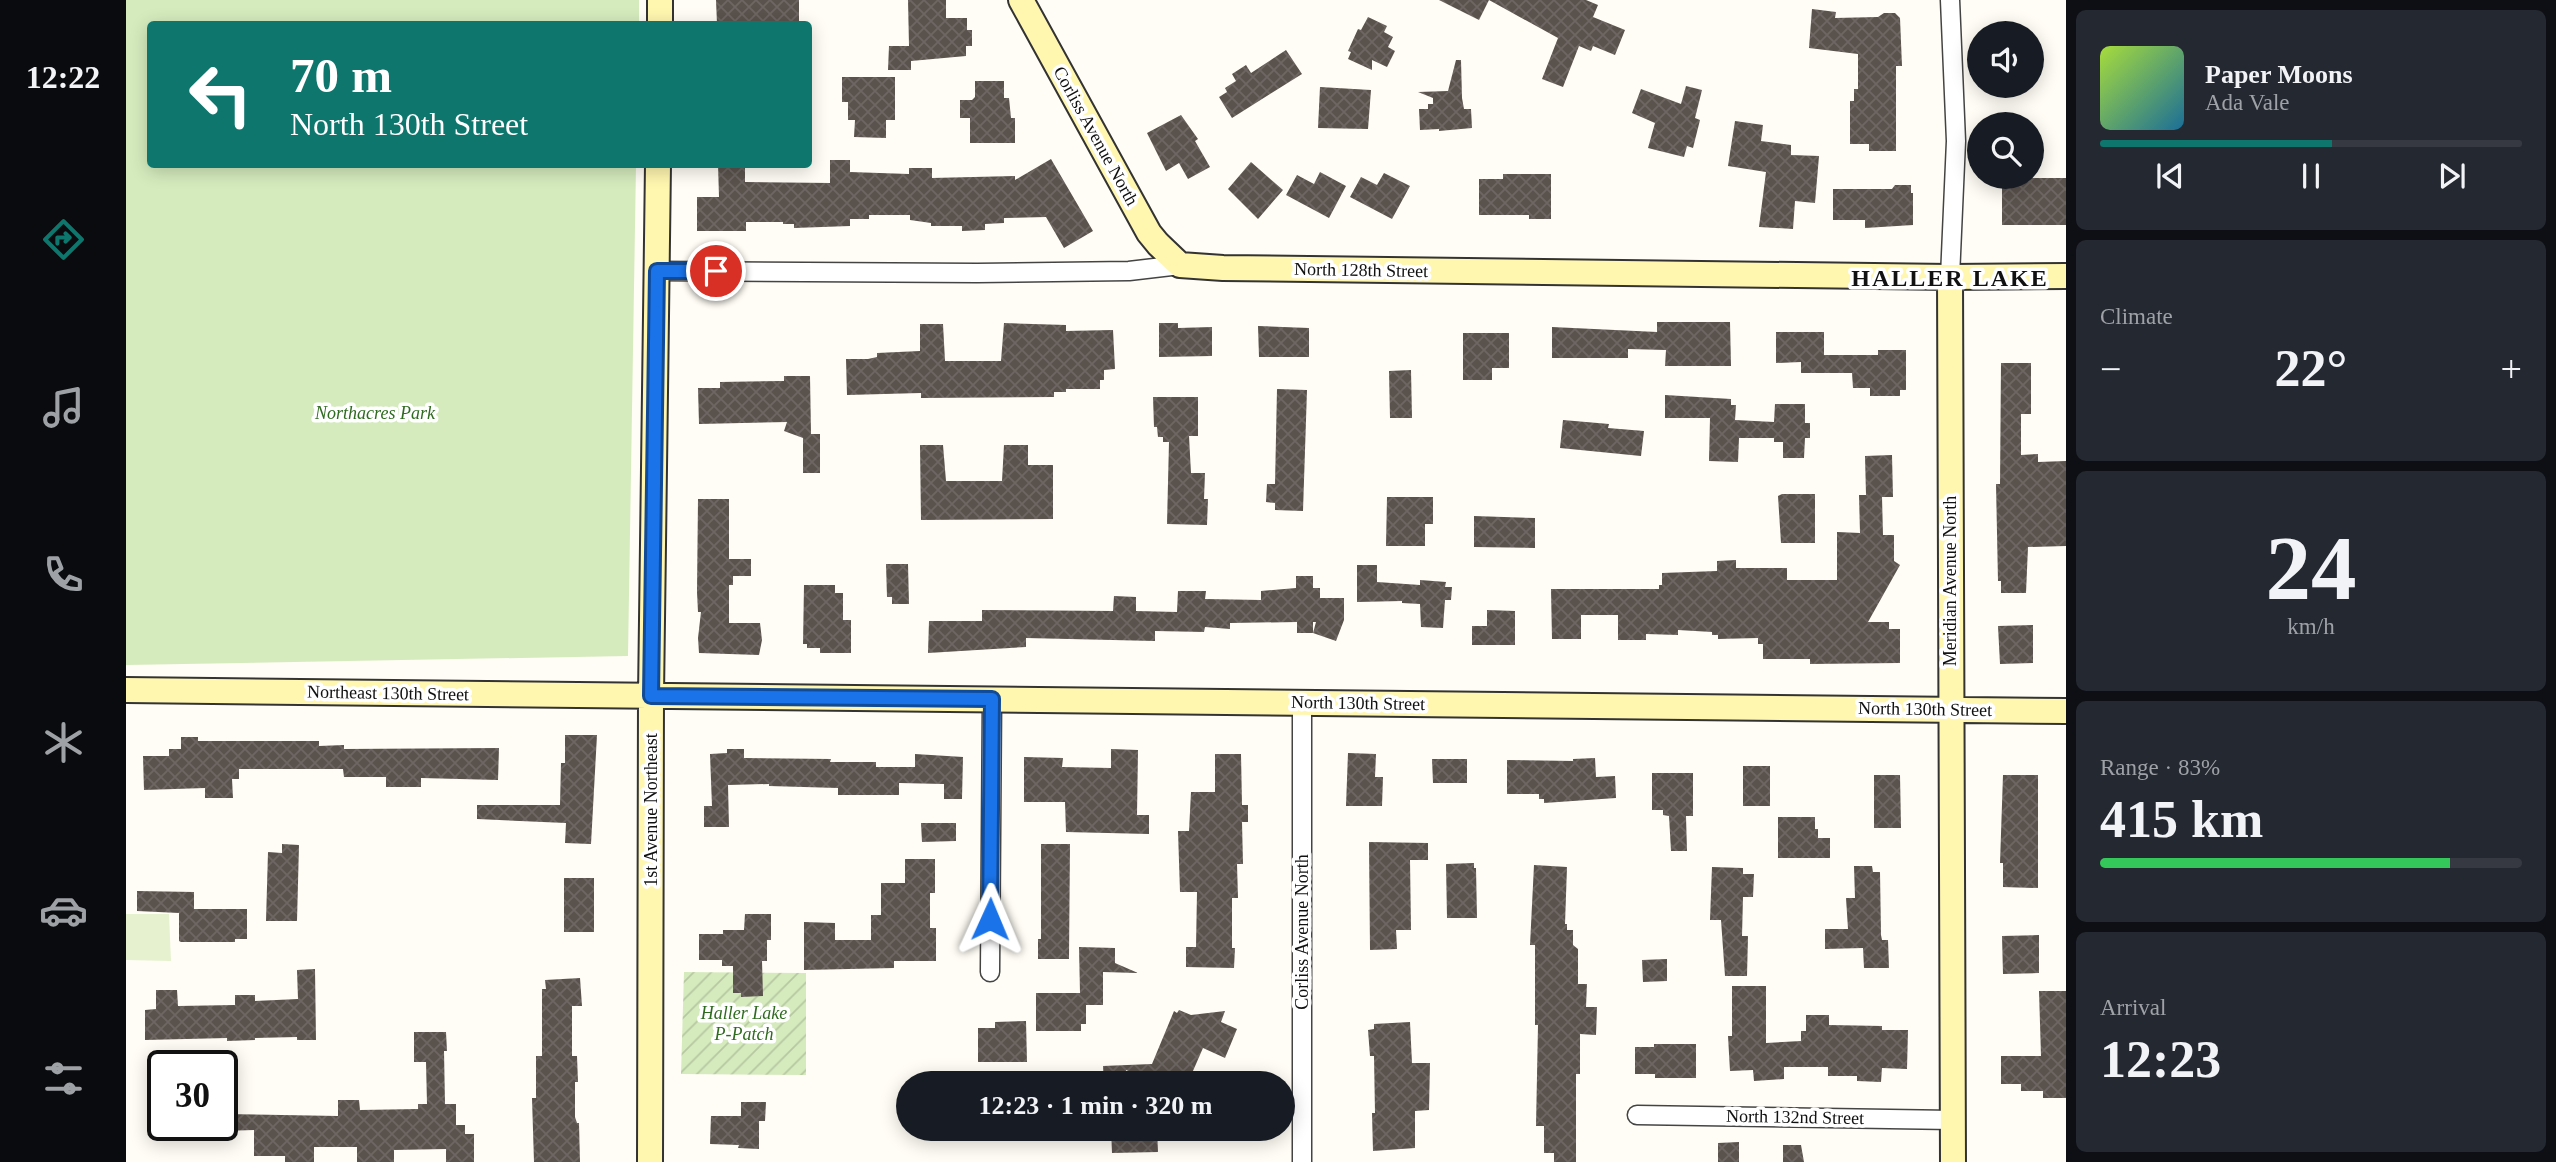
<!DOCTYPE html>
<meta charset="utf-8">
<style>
body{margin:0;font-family:"Times New Roman",serif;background:#242831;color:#f1f3f6;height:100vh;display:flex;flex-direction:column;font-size:26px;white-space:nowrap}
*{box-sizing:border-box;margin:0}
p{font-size:23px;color:#9ea1a6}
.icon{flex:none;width:38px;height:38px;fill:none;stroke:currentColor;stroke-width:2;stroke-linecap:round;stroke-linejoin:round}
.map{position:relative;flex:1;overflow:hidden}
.drawer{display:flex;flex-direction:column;gap:10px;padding:10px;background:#0d0f14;width:490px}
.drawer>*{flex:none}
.hud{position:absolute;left:21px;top:21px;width:665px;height:147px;border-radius:7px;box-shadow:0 4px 18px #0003;background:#0f766e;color:#fff;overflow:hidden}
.buttons{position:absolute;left:1841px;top:21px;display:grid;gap:14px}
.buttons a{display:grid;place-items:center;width:77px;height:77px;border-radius:50%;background:#171b24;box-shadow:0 4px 18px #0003;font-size:35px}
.speed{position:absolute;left:21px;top:1050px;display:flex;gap:14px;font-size:35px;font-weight:700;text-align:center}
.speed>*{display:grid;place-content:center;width:91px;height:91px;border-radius:50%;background:#171b24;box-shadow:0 4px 18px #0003;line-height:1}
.speed .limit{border:4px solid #111;border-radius:10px;background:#fff;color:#111}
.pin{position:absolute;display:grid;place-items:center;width:60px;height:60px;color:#fff;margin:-30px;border:4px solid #fff;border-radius:50%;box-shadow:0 2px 7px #0007}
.me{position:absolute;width:77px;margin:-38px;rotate:1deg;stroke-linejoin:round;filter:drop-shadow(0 0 5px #0008)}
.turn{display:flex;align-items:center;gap:24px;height:147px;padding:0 28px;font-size:32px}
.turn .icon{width:91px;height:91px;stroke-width:2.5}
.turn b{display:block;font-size:49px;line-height:60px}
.big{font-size:52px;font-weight:600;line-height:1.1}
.drawer .card{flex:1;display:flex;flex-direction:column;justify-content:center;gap:10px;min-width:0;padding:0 24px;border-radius:10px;background:#242831}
.drawer .dial{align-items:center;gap:0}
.dial b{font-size:91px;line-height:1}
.song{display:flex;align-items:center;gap:21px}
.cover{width:84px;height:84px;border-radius:10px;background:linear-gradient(135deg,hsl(80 70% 55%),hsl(200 70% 35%))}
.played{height:7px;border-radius:4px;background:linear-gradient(90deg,#0f766e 55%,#363941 55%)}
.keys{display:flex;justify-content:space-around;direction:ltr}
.heat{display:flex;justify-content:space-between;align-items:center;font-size:38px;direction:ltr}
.charge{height:10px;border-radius:5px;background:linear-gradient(90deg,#34c759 83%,#363941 0)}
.trip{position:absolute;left:770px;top:1071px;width:399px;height:70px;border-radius:35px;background:#171b24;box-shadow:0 4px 18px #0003;font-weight:600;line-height:70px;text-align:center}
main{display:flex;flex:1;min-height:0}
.tabs{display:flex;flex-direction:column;width:126px;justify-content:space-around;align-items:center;background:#090b0e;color:#9ea1a6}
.tabs .icon{width:49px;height:49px}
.tabs .active{color:#0f766e}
.tabs b{font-size:32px;color:#f1f3f6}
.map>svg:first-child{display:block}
</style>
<main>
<nav class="tabs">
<b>12:22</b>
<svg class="icon active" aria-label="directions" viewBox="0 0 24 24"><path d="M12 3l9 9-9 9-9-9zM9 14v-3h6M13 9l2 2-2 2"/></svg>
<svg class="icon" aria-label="music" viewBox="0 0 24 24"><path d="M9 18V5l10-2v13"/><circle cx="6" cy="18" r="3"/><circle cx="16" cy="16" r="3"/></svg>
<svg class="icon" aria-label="phone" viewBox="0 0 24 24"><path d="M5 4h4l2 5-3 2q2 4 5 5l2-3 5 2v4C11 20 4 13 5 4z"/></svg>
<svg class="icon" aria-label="climate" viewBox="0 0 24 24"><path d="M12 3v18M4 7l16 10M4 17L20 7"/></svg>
<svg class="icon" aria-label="car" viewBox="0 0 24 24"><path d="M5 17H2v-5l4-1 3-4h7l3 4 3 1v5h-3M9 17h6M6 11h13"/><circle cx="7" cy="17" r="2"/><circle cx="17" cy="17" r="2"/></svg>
<svg class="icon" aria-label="filters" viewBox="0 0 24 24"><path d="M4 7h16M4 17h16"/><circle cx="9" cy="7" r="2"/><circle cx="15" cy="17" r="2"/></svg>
</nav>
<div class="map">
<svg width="1940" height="1162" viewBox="0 0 1940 1162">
<defs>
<pattern id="garden-furrows" width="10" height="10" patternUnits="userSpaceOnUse" patternTransform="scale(1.75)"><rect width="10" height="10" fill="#d5ebbd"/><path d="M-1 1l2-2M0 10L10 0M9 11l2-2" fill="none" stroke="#b6c8a1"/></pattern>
<pattern id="building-cross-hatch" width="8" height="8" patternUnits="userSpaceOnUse" patternTransform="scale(1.75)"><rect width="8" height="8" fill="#5a524d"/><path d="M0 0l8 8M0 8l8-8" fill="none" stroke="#6d6662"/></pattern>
</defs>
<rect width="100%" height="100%" fill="#fffdf5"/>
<path fill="#d5ebbd" d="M0,0H513V24H24V164L510,165L502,656L0,665Z"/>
<path fill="url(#garden-furrows)" d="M558,972L680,973V1075L555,1074Z"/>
<path fill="#e6f2cf" d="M0,914H43L45,961L0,960Z"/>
<path fill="url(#building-cross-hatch)" d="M590,0H673V24H591Z
M782,0H820V18H841V30H846V46H840V56L785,61V70H762L763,46H783Z
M1313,0H1363L1353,20Z
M1363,0H1460L1472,5L1467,17L1499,30L1489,55L1467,46L1465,51L1453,46L1437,87L1416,79L1432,38Z
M1686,9L1710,12L1709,18L1752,17L1758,13H1769L1774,18L1776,66H1770V151H1743V144H1724V101H1728V89H1732V54L1683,48Z
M1242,17L1261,26L1258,32L1267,37L1262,47L1269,51L1261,67L1246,60V70L1222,59L1225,52L1222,51L1232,29L1235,30Z
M1160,50L1176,74L1106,118L1093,97L1101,92L1099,88L1110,81L1106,74L1120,65L1125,73Z
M1330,60H1335L1336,98L1338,109H1345L1346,128L1313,131V129L1294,130L1293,109H1302V104H1307V98L1292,92L1322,91Z
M716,77H769V120H760V138L728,137L729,120H722V102H716Z
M849,81H878V98H883L885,118H889V143H844V118H834V100H846L849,97Z
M1560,86L1576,90L1569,118L1574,120L1567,148L1561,146L1558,157L1522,148L1529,123L1506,113L1515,89L1555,104Z
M1194,87L1245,90L1242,129L1192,128Z
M1055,115L1072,139L1069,141L1084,167L1062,179L1053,163L1040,171L1021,133Z
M1609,121L1637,125L1635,141L1665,145V155L1693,156L1689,203L1669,201L1667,229L1633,227L1640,172L1602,166Z
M925,159L967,231L938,248L920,217L878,218V223L859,224V230L836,231V226H805V223L784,220V215H743V219H724V226L668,228V224H657V222H620V231H571V197H593L592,164H619V182L704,183V160H724V172L783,174V168H806V178L889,176V180Z
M1125,162L1157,190L1132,219L1102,189Z
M1194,172L1220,186L1203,218L1160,195L1171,175L1188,184Z
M1258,173L1284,186L1266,219L1224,197L1235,177L1251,185Z
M1377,174H1425V219H1403V215H1353V179H1377Z
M1876,178H1940V225H1876Z
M1769,185H1785V193H1787V225L1739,228V220H1707V189H1766Z
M1531,322H1604L1605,366H1539L1540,350L1502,349V358H1426V327L1531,332Z
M878,323L940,325V331L987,330L989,369L978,370V380H974V389H940V392H928V397L795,398V393L721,395L720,359H742L751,357V353L794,351V324H817L819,361H875Z
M1033,323H1052V328L1086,327V356L1033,357Z
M1132,326L1183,328V357H1133Z
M1650,332H1698V355H1752V350H1780V390H1774V396H1744V388H1727L1726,373H1675V362L1650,363Z
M1337,333H1383V368H1366V380H1337Z
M1875,363H1905V414H1895V455L1912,454V462L1940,461V546L1902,547L1900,593H1875V581H1872L1870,484H1874Z
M1285,370L1286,418H1264L1263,371Z
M658,376H684L685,434H694V473H677V438L658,431L661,422L573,424L572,388H594V382L658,381Z
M1151,389L1181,390L1177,511L1149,510V503L1140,502L1141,484H1149Z
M1539,395L1605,399V405H1610L1609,420L1648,422L1649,404H1679V423H1684V438H1679L1678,458H1657V442H1648V438H1613L1612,462L1583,461L1584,418H1539Z
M1027,397H1072V436H1063L1065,473H1079L1078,499H1082L1081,525L1041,524L1043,442H1037V437H1032L1031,427H1028Z
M1437,420L1483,424L1482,428L1518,431L1515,456L1434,448Z
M794,445H817L820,481H876L878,445H902V465H927V519L795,520Z
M1766,455L1767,497H1756L1757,535H1768V561L1774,565L1742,622H1763V629H1774V663L1684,664V659H1637V644H1632V638L1592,639V635H1586V632L1552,630V635L1520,634V640H1492V615H1455V639H1426L1425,589H1533V585H1536V573L1591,571V561L1610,560V568H1661V580H1711V532L1734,533L1733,495H1740L1739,456Z
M1656,494H1689V543H1655L1652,496Z
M1261,497H1307V524H1299V546H1260Z
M572,499H603V559H625V576H607V585H603V623H634L636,640L633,655L573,653L572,638L575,612H572L571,592Z
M1348,516L1409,518V548L1348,547Z
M760,564H782L783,604H766V597H761Z
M1231,565H1251V582L1294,585V580L1320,582L1319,587H1326L1325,600H1319L1317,628L1295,627L1294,604L1276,603V601L1231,602Z
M1170,576H1187V588H1194V598H1218V620L1210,641L1187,633L1190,622H1187V633H1171V622L1104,623V629L1079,627L1078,632L1029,631V641L900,638V647L802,653L803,621H856V610L987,611L988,596L1010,597V611L1051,612L1052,591H1080L1079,599L1135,600V591L1170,588Z
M678,585H709V593H717V620H725V653H694V648H681V644H677Z
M1361,610L1389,611V645H1346V626H1361Z
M1907,625V663L1874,664L1872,626Z
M439,735H471L465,844L439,843L440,823L351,819V805H434L435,763H439Z
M55,737H72V741H193V746L218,745V749L373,748L372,780L295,778V787H260V777H218L217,769H113V779H106L107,798H79V788L18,790L17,756H43V749H55Z
M601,749H618V758L705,759L704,762H750V767H789V754L837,757L836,799H818V784L773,783V795H712V788L643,786V784L602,785L603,827H578V806H586L584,754L601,753Z
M985,749L1012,750L1011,815H1023V834L940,832L939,802H898V757L937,758L936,767L985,768Z
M1222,753L1250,754L1249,777H1257L1256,806H1220Z
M1089,754H1115L1116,805H1122V822H1116L1117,864H1111L1112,898H1106V948H1109L1108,968L1060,967V947H1070L1071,892H1054L1052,831H1063L1065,792H1089Z
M1469,758L1470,777L1489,776L1490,798L1418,803V799H1413V794H1381V760L1447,761V759Z
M1306,759H1341V783H1307Z
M1617,766H1644V806H1617Z
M1526,773H1567V816H1560L1561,851H1545L1543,816L1537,815V810H1526Z
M1748,775H1774L1775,828H1748Z
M1877,775H1912V888L1877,887V863H1874Z
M1652,817H1689V829H1692V838H1704V858H1652Z
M795,823H830V841L796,842Z
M1243,842L1302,843V860H1284L1285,930H1270L1271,949L1244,950Z
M156,844L173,845L171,921H140L142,852L156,853Z
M915,844H944L943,959H912V939H915Z
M779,859H809V893H804V928H810V961H768V968L678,970V922L709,923V940H745V915H755V883H779Z
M1348,863V868H1350L1351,918H1321L1320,864Z
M1408,865L1441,867L1439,924H1441V930H1447V945L1452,949V984H1461L1460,1007H1471L1470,1035L1454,1034V1074H1450V1162H1428V1153H1418V1126H1410L1412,1025H1409V945H1404Z
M1728,866H1746L1747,872H1754L1755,935L1756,940H1762L1763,968H1738L1737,948L1699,949V929H1722L1720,898H1729Z
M1586,867L1617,868V874H1628L1627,897H1617L1616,936H1622L1621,976H1599L1595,920H1584Z
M438,878H468V932H438Z
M11,891L68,892V909H121V939H109V942H55L53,941V913L11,911Z
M619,914H645V940H641V961H636L637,996L615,997V993H607V966H596V960H573V934H597V930H618Z
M1913,935V973L1877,974L1876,936Z
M953,947L989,948V963L1012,973L977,972V1005H960V1024H955V1031H910V993H954Z
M1541,959V981L1517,982L1516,960Z
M189,969L190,1040H171V1037L129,1038V1040L101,1041V1038L19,1040V1010L30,1009V990H51L52,1006L109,1005V995H129V1001L172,999L171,970Z
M454,978L456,1006H446V1056H451L452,1082H449V1117L451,1123H453L454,1162H408L406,1098H410V1056H416V989H420L419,980Z
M1606,986H1640V1043L1675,1041V1031H1680V1015H1703V1025L1756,1026V1030H1782L1781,1069L1756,1068L1755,1082L1731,1081V1076H1702V1067H1658V1079L1628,1081L1627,1070L1604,1071L1602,1036H1606Z
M1913,991H1940V1098H1917V1091H1895V1084H1875V1056H1915Z
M1053,1010L1065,1015L1099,1011L1095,1022L1111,1029L1099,1058L1077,1048L1063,1080L1045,1072L1040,1083H1031L1000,1070V1083H978L977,1066L1026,1064L1048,1011L1051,1013Z
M900,1021L901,1062H852V1028H869V1022Z
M1284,1022L1286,1063H1304L1303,1110L1289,1111V1148L1247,1151L1246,1113H1249L1248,1056H1244L1242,1030L1248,1029V1024Z
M288,1032H320L321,1051H318L319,1104H330V1125H339V1134H348V1162H320V1149L268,1150V1162H231V1147H188V1162H159V1156H128V1130L96,1131V1114L212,1116V1100H233L234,1110L292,1109V1104H301L300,1062H288Z
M1528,1044H1570V1078H1529V1074H1509V1047H1528Z
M615,1102H640L639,1121H633V1149L612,1148L613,1145L584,1144L585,1116H615Z
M985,1129H1031L1032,1152L986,1153Z
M1613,1142V1162H1592V1143Z
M1657,1145H1675L1678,1162H1657Z"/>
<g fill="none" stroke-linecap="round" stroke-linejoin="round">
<defs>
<path id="street" d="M1824,0L1830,141L1824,277
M531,271L851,273L1003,271L1054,265
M1176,702V1162
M864,972L866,699
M1511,1115L1827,1120"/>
<path id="secondary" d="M895,0L1023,233L1032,244L1054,265L1097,268L1824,277L1940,276
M534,24V0
M1824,277L1827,1162
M0,690L1940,711
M524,1162L525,696L532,164"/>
</defs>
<use href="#street" stroke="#444" stroke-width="21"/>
<use href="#secondary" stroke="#333" stroke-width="28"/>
<use href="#street" stroke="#fff" stroke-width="18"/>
<use href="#secondary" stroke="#fff6b0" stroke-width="24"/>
</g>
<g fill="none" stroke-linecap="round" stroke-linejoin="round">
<defs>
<path id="route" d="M590,271H531L525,696L866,699L864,919"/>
</defs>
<use href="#route" stroke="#114b97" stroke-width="18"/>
<use href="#route" stroke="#1a73e8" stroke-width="12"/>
</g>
<g text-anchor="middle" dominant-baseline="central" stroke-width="7" stroke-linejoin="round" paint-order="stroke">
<g font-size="18" fill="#111" stroke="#fff">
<text transform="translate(970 136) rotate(61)">Corliss Avenue North</text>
<text transform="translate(1235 270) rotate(1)">North 128th Street</text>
<text transform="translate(1824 581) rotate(-90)">Meridian Avenue North</text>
<text transform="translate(262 693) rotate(1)">Northeast 130th Street</text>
<text transform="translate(1232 703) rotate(1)">North 130th Street</text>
<text transform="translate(1799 709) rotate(1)">North 130th Street</text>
<text transform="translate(525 810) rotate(-90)">1st Avenue Northeast</text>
<text transform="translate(1176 932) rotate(-90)">Corliss Avenue North</text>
<text transform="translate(1669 1117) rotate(1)">North 132nd Street</text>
</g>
<g font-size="18" font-style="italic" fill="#2f6b1f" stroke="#fff">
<text x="249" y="413">Northacres Park</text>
<text x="618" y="1013">Haller Lake<tspan x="618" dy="21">P-Patch</tspan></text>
</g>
<g font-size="24" font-weight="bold" letter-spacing="2" fill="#111" stroke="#fff">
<text x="1824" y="278">HALLER LAKE</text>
</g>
</g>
</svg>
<div class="buttons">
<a><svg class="icon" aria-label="sound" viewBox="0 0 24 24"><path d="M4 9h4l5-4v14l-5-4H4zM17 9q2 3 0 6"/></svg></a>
<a><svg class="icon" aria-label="search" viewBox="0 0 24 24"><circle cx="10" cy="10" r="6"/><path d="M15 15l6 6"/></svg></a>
</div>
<div class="speed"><div class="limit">30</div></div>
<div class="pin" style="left:590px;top:271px;background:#d93025"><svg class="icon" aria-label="arrive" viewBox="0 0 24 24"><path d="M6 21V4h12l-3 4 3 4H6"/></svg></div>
<svg class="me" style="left:864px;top:919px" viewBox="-20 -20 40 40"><path d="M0-17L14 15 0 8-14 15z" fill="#1a73e8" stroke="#fff" stroke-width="4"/></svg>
<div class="trip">12:23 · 1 min · 320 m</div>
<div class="hud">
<div class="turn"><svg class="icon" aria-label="left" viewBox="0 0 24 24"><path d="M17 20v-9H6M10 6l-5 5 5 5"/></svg><div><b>70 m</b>North 130th Street</div></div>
</div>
</div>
<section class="drawer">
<div class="card">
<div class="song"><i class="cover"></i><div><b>Paper Moons</b><p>Ada Vale</p></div></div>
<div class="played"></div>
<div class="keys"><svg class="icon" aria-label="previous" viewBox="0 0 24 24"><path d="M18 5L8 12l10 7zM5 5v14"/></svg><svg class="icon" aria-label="pause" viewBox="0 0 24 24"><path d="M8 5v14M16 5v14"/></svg><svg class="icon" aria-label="next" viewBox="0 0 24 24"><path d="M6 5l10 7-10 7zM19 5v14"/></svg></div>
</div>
<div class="card"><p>Climate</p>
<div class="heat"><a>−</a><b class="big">22°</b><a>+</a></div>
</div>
<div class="card dial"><b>24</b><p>km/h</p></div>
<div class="card"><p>Range · 83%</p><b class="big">415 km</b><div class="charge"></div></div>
<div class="card"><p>Arrival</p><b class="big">12:23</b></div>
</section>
</main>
